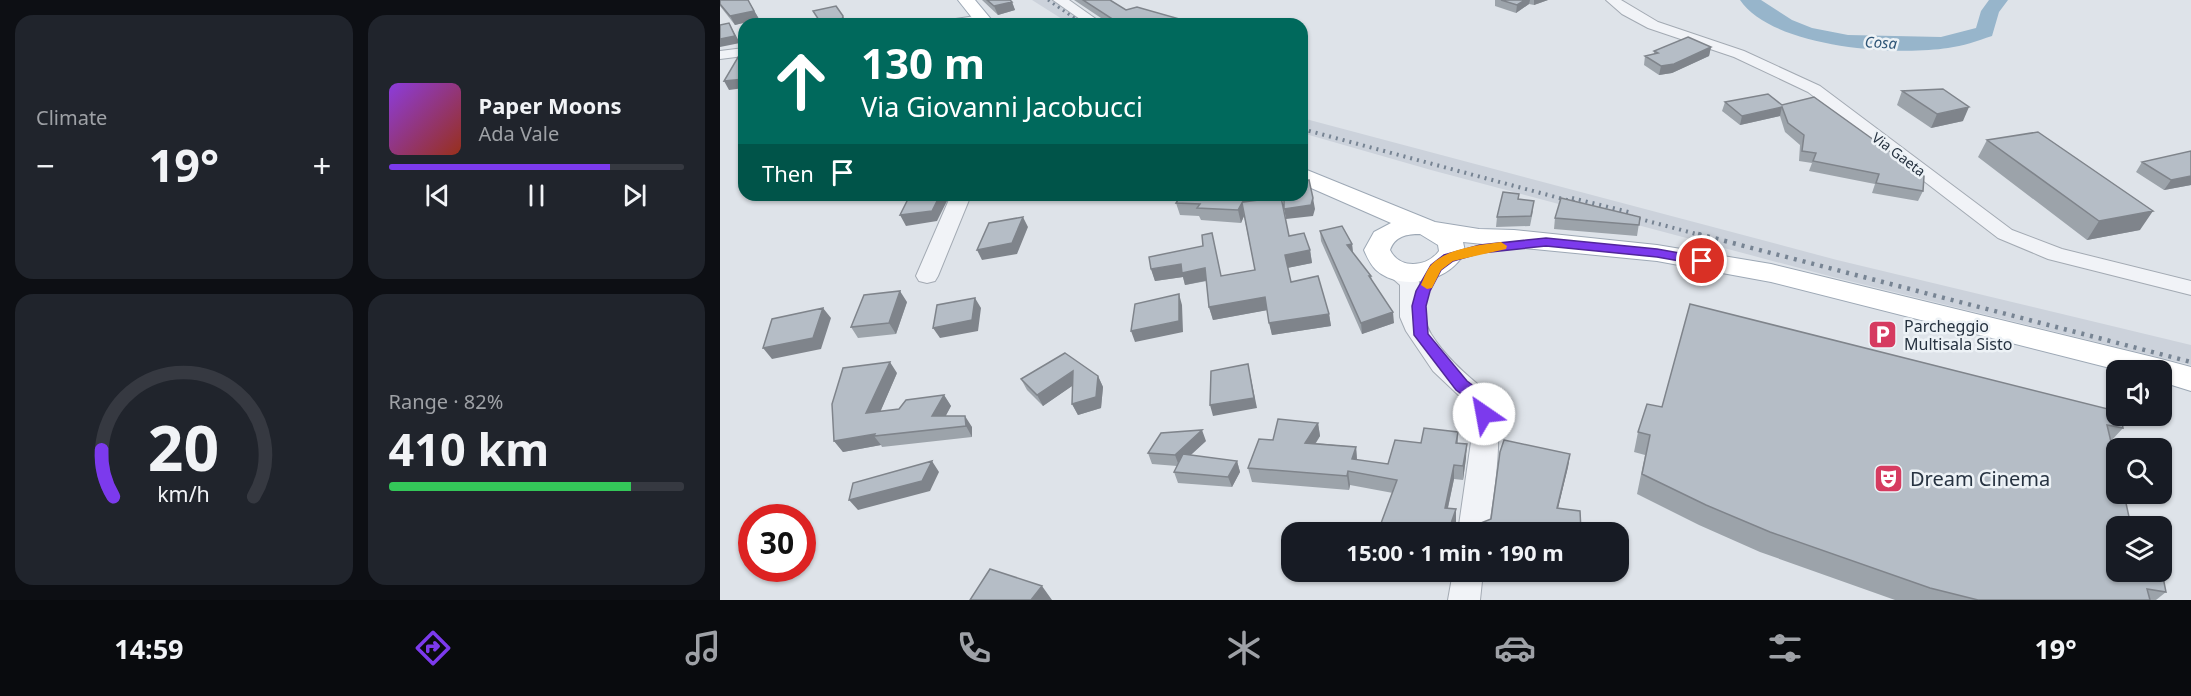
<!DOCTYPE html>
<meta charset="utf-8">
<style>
body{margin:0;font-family:"Noto Sans",sans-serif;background:#20242c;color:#f1f3f6;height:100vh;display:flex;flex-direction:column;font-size:22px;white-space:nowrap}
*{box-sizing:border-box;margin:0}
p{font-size:20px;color:#9ea1a6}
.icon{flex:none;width:33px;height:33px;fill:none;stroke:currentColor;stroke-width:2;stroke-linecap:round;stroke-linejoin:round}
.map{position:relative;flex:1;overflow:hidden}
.details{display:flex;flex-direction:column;gap:15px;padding:15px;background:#0d0f14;width:720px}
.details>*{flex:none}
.hud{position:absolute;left:18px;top:18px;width:570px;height:183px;border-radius:18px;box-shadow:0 2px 4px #0004;background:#00695c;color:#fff;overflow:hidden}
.buttons{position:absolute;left:1386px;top:360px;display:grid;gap:12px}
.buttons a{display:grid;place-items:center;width:66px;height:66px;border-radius:12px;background:#171b24;box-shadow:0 2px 4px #0004;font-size:30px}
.speed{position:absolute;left:18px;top:504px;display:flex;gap:12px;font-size:30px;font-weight:700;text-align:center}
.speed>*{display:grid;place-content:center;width:78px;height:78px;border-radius:50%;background:#171b24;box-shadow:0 2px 4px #0004;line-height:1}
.speed .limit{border:9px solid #d22;background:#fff;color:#111}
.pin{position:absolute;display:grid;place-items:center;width:51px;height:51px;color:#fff;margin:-26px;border:3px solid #fff;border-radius:50%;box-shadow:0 2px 6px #0007}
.me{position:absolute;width:66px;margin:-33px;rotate:327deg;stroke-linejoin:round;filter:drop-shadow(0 0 4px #0008)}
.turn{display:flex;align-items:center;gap:21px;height:126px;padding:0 24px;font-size:27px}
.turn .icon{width:78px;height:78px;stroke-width:2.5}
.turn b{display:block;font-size:42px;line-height:51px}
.then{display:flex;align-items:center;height:57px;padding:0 24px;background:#0003;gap:12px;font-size:22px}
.big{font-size:45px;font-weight:700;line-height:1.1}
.details .tile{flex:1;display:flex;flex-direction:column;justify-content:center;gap:9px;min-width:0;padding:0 21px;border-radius:18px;background:#20242c}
.details .dial{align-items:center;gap:0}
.dial svg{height:156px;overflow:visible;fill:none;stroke:#363941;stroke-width:7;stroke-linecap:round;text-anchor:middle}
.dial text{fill:#f1f3f6;stroke:none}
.song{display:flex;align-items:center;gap:18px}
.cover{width:72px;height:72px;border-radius:9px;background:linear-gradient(135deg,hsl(270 70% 55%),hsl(10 70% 35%))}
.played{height:6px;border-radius:3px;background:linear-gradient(90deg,#7c3aed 75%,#363941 75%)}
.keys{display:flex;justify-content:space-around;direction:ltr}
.heat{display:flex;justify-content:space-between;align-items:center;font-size:33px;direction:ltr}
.charge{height:9px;border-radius:4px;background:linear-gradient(90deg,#34c759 82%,#363941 0)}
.details .tiles{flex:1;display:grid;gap:15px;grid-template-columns:repeat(2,1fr)}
.trip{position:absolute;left:561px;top:522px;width:348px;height:60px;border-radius:18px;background:#171b24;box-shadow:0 2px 4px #0004;font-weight:700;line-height:60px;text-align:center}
.dock{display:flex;height:96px;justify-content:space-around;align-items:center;background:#090b0e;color:#9ea1a6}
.dock .icon{width:42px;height:42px}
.dock .current{color:#7c3aed}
.dock b{font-size:27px;color:#f1f3f6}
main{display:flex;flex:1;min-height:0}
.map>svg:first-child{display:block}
</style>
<main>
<section class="details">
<div class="tiles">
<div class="tile"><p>Climate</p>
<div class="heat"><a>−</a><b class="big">19°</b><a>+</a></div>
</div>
<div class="tile">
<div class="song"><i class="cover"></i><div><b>Paper Moons</b><p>Ada Vale</p></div></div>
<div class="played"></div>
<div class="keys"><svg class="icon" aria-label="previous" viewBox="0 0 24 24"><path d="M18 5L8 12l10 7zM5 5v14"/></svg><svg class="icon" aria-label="pause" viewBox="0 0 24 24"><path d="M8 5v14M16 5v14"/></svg><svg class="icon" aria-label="next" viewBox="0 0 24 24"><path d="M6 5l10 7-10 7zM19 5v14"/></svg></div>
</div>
<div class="tile dial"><svg viewBox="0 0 100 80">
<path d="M14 69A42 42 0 1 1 86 69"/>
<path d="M14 69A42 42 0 0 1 8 45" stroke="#7c3aed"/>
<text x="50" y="56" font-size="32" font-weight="700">20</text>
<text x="50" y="72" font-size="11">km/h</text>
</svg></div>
<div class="tile"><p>Range · 82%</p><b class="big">410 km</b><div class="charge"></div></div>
</div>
</section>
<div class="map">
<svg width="1471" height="600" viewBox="0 0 1471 600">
<rect width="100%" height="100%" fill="#dee3e9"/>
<path fill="#ccd2db" d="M312,0H336L371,24H350Z
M582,118L1117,260L1471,345V365L1113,277L711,170L582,133Z"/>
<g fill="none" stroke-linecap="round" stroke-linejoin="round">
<path fill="#97b5cb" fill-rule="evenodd" d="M1020,0H1041L1072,20L1092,28L1128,35L1221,37L1256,28L1261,11L1269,0H1288L1279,12L1272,36C1257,41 1243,46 1228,48C1175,56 1053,48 1020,0Z"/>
<defs>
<path id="minor" d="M333,0H349L383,24H367Z
M886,0H901L938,22L1024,51L1100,86L1292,230L1342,249L1471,281V295L1328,259L1278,238L1088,92L1014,57L928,28L902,14Z
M262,15L267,16L269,19L267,22L222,24L229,20Z
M24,48V56L0,59V51Z
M231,195H251L218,276L215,281L207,283L199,281L196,276Z
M673,262C716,274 694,306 711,334C726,358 748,377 770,394C787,425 773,497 768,532H738L753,428L749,405L713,371L686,331L680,317V285L662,269L665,264Z
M733,572H763L760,600H728Z"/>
<path id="major" d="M238,0H255L275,24H257Z
M582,168L715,222L759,229L794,230L937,245L1051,264L1441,359L1471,367V391L1442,382V370H1398L1051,282L937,261L743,242L745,251C732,281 682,293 656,270C650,264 647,257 644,250L654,232L671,223L582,184ZM700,234L718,245L719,251C707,267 680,270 670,250C675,236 687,234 700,234Z"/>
</defs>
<use href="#minor" stroke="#a3aab3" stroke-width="2"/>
<use href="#major" stroke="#9da8b5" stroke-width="2"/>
<use href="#minor" fill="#f1f3f7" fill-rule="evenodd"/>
<use href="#major" fill="#fff" fill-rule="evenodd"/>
<path stroke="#778493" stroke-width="3" stroke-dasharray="2 4" stroke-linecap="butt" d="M328,0L363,24"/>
<path stroke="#778493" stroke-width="4" stroke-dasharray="2 5" stroke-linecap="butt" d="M582,129L858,203
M852,198L913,213
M905,215L984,236"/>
<path stroke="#778493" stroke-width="4.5" stroke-dasharray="3 6" stroke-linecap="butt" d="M978,234L1471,362"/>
</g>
<path fill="#9ca3aa" d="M0,0H28L39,19L15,25L0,6Z
M262,0H290L292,2L295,10L278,15Z
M354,0H390L406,10L463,20L464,24H390Z
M775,0H828L814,5L809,4L796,13L775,6Z
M991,47L989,56L952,73L939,75L924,65L925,56L934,54V51Z
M1182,91L1243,121L1211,128L1177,105Z
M1005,102L1062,105L1203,191L1198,201L1152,193L1155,184L1089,171L1092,163L1079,161L1080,145L1065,132L1060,116L1020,125L1002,111Z
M1267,140L1420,230L1367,240L1258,157Z
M1422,162L1471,185L1444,190L1416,172Z
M799,194V199L813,211L810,226L776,227L777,217Z
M461,195H535L532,201L569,236L590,250L592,263L567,268L571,282L609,314L611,326L552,335L547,310L493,320L489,307L487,281L465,285L463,277L435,281L431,269L501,276L535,270L524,216L521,223L481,220L479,216L460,215L456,203Z
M920,217L917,236L834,229L835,218Z
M600,231L632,244L633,253L651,276L652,281L674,323L642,334L601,241Z
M187,302L176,334L138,338L131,327Z
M970,304L1403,428L1391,441L1396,526L1446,592L1436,600H1175L1040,552L979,525L917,494L925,455L914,452L918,432L942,407Z
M177,373L160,412L179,409L224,395L231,406L225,416L252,427V437L162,447L161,445L123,452L114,441Z
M378,376L383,387L381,408L358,415L352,404L353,385L323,406L307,390L301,379Z
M598,423L600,436L596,443L636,447L637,460L668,464L701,443L738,432V443L746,458L743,480L734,479L728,508L736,522L733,532H661L660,526L673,493L630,485L629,490L532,482L528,468L553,440Z
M486,441L470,455L517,461L520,472L512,487L458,483L454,472L457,466L432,464L428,453Z
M850,454L848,467L838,508L860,511L861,532H760L761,523L771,519Z
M667,572H694V575L667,574Z"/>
<path fill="#7f848b" d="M28,0L39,19L15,25L10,16Z
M805,0H810L809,4L796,13L797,5Z
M814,0H828L814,5Z
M292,2L295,10L278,15L274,6Z
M123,16L127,24H121Z
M463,20L464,24H451Z
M9,23L20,43L0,47V39Z
M991,47L989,56L952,73L939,75L941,66Z
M24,79V88L9,90L4,81Z
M1062,107L1060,116L1020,125L1022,116Z
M1249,107L1243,121L1211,128L1217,114Z
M1471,176V185L1444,190L1451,180Z
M220,195H230L217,221L186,226L180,215Z
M526,195H535L525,214L523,202Z
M593,198L595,209L593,216L566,219L564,209Z
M522,203L524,216L521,223L518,210Z
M1433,211L1420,230L1367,240L1379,221Z
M303,217L308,227L297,254L262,260L257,250Z
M632,244L633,254L627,245Z
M590,250L592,263L567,268L565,255Z
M461,264L485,268L489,280L465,285L463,277L435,281L431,269Z
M180,291L187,302L176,334L169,323Z
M459,294L462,305L463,332L415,342L411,331Z
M545,297L548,310L493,320L489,307Z
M255,298L261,308L258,331L220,338L213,328Z
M103,308L111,318L101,349L52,359L43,348Z
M673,312L674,323L642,334L641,323Z
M609,314L611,326L552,335L549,323Z
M170,362L177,373L155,424L146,413Z
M528,364L537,408L493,416L490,405Z
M353,371L358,382L323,406L317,395Z
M378,376L383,387L381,408L358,415L352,404Z
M224,395L231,406L220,427L212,416Z
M245,416L252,427V437L246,426Z
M598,423L600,436L587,456L585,443Z
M482,430L486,441L459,466L455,455Z
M155,434L154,436L161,445L123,452L114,441Z
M747,444L746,458L743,480V466Z
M636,447L637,460L632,459Z
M850,454L848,467L835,521L837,508Z
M212,461L219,472L210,491L138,510L129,500Z
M517,461L520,472L512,487L508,477Z
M734,465V479L725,521V508Z
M628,471L630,485L629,490L627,476Z
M736,509V522L733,532H728Z
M322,586L332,600H311Z"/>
<path fill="#b5bdc6" stroke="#7f848b" stroke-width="1.5" d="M0,0H28L34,11L10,16L0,4Z
M267,0H290L292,2L274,6Z
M363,0H390L406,10L417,7L463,20L451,24H400Z
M781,0H805L797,5Z
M116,6L123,16L121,24H98L95,21L99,20L93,11Z
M245,20L244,24H226V23Z
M9,23L15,36L0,39V25Z
M968,37L991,47L954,64L941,66L925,56L938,53L934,51Z
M24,47V79L4,81Z
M1223,89L1249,107L1217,114L1182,91Z
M1048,94L1062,105L1094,97L1204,176L1203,191L1156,183L1159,174L1093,161L1096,153L1082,151L1084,135L1068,123L1062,107L1022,116L1005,102Z
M1318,132L1433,211L1379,221L1267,140Z
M1471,151V176L1451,180L1422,162Z
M589,180L593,198L591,205L564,209V195H582V182Z
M783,192L799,194L798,199L814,201L811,216L777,217Z
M190,195H220L212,211L180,215Z
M461,195H526L523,202L561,197L569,236L584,233L590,250L565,255L571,282L598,276L609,314L549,323L545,297L489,307L485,268L462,273L461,264L431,269L429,257L483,246L482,235L492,233L501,276L535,270L522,203L518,210L477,208L480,204L456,203Z
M841,198L920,217L919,225L835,218Z
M303,217L292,243L257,250L269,223Z
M622,226L632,244L627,245L651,276H649L673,312L641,323L600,231Z
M180,291L169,323L131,327L144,295Z
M459,294V321L411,331L415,304Z
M255,298L252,320L213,328L217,305Z
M970,304L1396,411V416H1401L1403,428L1387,425L1396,463V494H1404L1411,526H1396V572H1442L1446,592L1427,589L1430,600H1258L1210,588L1050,532L986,505L922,474L930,435L918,432L927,404L942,407Z
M103,308L93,338L43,348L52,319Z
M345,353L378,376L376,397L352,404L353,371L317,395L301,379Z
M170,362L146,413L179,409L186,400L224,395L212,416H245L246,426L154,436L155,434L114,441L112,404L123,368Z
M528,364L534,398L490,405L491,371Z
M558,419L598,423L585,443L636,447L632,459L668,464L675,440L701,443L704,428L738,432L736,443L747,444L743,466L734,465L725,508L736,509L728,532H672L673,526H660L677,480L628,471L627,476L528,468L539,439L553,440Z
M482,430L455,455L428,453L441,433Z
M784,440L850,454L837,508L860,511L861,531L761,523L771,519L780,452Z
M463,454L517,461L508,477L454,472Z
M212,461L202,481L129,500L133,483Z
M270,569L322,586L311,600H250Z"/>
<path fill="#7c3aed" stroke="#51269a" stroke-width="1.5" d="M826,238L937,249L982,257L989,261L982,265L937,257L826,246L761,253L733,261L721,270L710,291L706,306L708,334L747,381L767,396L772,414L769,419H758L754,403L736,390L694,335L692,306L696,291L711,265L724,255L760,245Z"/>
<path fill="#f59e0b" d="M781,242L787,246L786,249L733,261L721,270L712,288L707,289L701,285C704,278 707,269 712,264C729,248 759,245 781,242Z"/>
<defs>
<symbol id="parking-square" viewBox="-11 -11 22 22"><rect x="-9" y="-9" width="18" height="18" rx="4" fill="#d63b60" stroke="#edf2f6"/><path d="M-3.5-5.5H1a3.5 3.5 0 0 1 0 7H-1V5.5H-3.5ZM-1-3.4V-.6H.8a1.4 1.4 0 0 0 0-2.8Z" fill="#fff"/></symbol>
<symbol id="theatre-square" viewBox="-11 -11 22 22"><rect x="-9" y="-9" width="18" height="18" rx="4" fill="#d63b60" stroke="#edf2f6"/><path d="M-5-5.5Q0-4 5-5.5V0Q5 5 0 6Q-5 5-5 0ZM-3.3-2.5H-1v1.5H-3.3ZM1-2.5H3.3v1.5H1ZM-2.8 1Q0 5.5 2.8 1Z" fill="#fff"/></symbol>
</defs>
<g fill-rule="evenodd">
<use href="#parking-square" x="1146" y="318" width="33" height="33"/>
<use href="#theatre-square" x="1152" y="462" width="33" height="33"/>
</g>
<g text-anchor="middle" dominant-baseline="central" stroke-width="5" stroke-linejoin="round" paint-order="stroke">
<g font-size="14" fill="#263240" stroke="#edf2f6">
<text transform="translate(1179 154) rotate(37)">Via Gaeta</text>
</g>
<g font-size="15" font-style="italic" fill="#2e5576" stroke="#edf2f6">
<text transform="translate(1161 42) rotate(3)">Cosa</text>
</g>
<g font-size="16" fill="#263240" stroke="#edf2f6" text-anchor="start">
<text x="1184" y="326">Parcheggio<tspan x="1184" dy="18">Multisala Sisto</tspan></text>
</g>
<g font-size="20" fill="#263240" stroke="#edf2f6" text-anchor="start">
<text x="1190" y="478">Dream Cinema</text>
</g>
</g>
</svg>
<div class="buttons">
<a><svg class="icon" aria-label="sound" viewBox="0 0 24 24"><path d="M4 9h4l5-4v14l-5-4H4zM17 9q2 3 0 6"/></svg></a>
<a><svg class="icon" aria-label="search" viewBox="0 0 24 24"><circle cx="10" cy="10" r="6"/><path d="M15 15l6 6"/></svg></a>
<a><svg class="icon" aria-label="layers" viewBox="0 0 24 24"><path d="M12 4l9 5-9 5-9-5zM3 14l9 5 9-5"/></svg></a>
</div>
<div class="speed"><div class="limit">30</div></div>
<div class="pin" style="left:982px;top:261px;background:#d93025"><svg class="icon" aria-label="arrive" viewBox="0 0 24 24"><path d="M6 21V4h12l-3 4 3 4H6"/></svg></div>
<svg class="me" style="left:764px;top:414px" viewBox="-20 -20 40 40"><circle r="19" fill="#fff"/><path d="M0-13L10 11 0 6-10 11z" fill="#7c3aed"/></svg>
<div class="trip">15:00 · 1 min · 190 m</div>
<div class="hud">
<div class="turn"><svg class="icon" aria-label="ahead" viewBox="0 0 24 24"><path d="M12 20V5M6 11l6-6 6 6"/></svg><div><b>130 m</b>Via Giovanni Jacobucci</div></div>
<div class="then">Then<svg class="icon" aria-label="arrive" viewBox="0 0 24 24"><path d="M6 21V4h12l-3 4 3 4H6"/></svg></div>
</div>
</div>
</main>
<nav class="dock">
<b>14:59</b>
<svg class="icon current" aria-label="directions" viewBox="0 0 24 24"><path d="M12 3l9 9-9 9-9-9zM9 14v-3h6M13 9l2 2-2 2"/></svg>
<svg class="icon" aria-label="music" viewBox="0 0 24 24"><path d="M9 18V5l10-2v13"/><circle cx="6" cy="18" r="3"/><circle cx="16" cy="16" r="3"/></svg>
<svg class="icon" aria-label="phone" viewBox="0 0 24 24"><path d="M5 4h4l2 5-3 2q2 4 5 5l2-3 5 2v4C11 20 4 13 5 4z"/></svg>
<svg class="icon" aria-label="climate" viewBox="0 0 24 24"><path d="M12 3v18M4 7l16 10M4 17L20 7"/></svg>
<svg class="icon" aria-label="car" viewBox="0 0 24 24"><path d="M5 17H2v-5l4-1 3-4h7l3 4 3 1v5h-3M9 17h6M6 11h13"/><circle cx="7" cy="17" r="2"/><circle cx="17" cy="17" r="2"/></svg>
<svg class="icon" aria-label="filters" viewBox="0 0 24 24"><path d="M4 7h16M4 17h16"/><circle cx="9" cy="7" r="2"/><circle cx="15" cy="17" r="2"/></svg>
<b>19°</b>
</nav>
